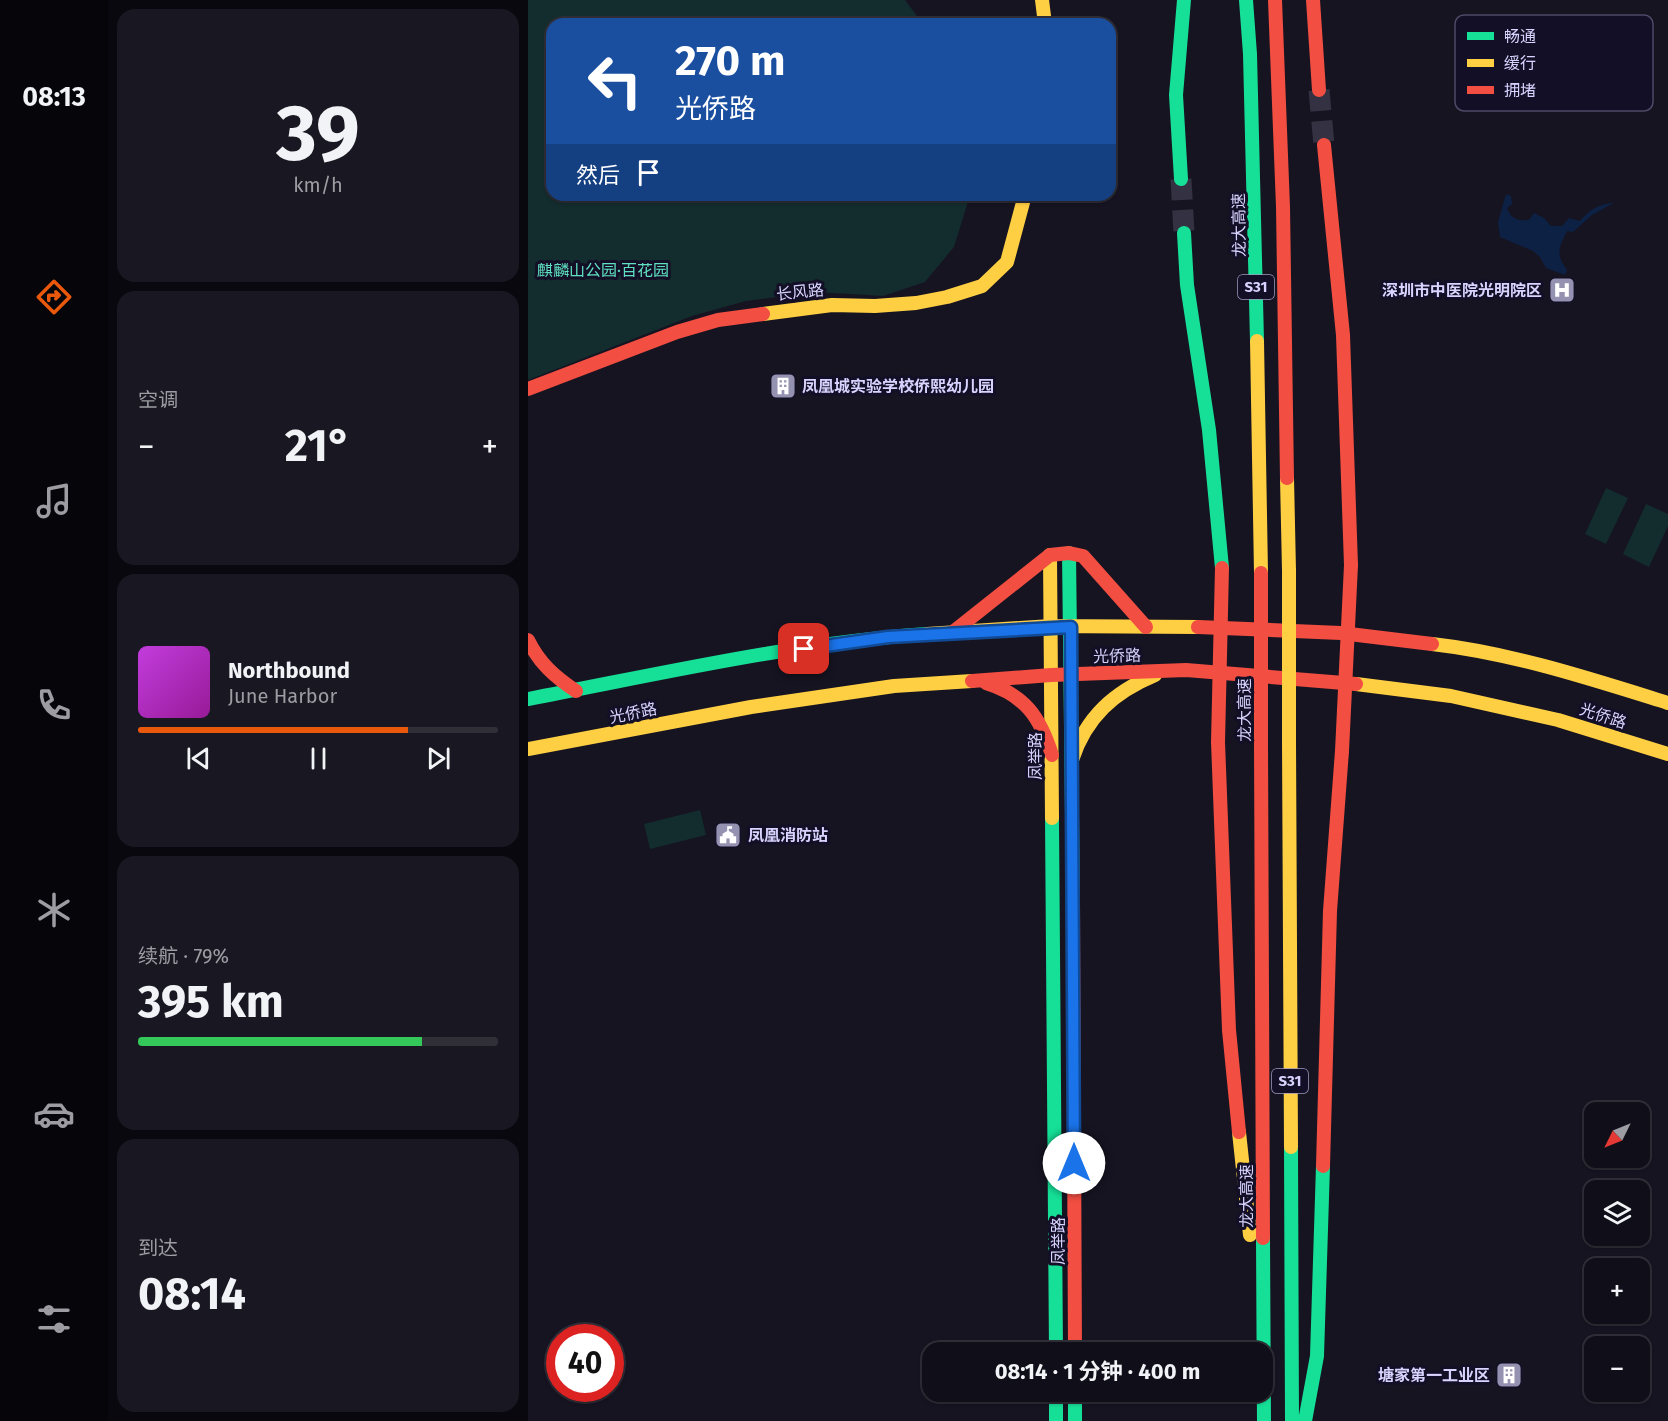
<!DOCTYPE html>
<html lang="zh">
<meta charset="utf-8">
<style>
body{margin:0;font-family:"Fira Sans","Noto Sans SC",sans-serif;background:#191822;color:#f1f3f6;height:100vh;display:flex;flex-direction:column;font-size:22px;white-space:nowrap}
*{box-sizing:border-box;margin:0}
p{font-size:20px;color:#9c9ca2}
.icon{flex:none;width:33px;height:33px;fill:none;stroke:currentColor;stroke-width:2;stroke-linecap:round;stroke-linejoin:round}
.map{position:relative;flex:1;overflow:hidden}
.sheet{display:flex;flex-direction:column;gap:9px;padding:9px;background:#09080e;width:420px}
.sheet>*{flex:none}
.guide{position:absolute;left:18px;top:18px;width:570px;height:183px;border-radius:18px;box-shadow:0 2px 4px #0004,0 0 0 2px #302f38;background:#1a4fa0;color:#fff;overflow:hidden}
.needle{width:39px;rotate:227deg}
.tools{position:absolute;left:1056px;top:1102px;display:grid;gap:12px}
.tools a{display:grid;place-items:center;width:66px;height:66px;border-radius:12px;background:#100f19;box-shadow:0 2px 4px #0004,0 0 0 2px #302f38;font-size:30px}
.speed{position:absolute;left:18px;top:1324px;display:flex;gap:12px;font-size:30px;font-weight:700;text-align:center}
.speed>*{display:grid;place-content:center;width:78px;height:78px;border-radius:50%;background:#100f19;box-shadow:0 2px 4px #0004,0 0 0 2px #302f38;line-height:1}
.speed .limit{border:9px solid #d22;background:#fff;color:#111}
.pin{position:absolute;display:grid;place-items:center;width:51px;height:51px;color:#fff;margin:-26px;border-radius:12px;box-shadow:0 3px 9px #0006}
.me{position:absolute;width:66px;margin:-33px;rotate:0deg;stroke-linejoin:round;filter:drop-shadow(0 0 4px #0008)}
.turn{display:flex;align-items:center;gap:21px;height:126px;padding:0 30px;font-size:27px}
.turn .icon{width:78px;height:78px;stroke-width:2.5}
.turn b{display:block;font-size:42px;line-height:51px}
.then{display:flex;align-items:center;height:57px;padding:0 30px;background:#0003;gap:12px;font-size:22px}
.big{font-size:45px;font-weight:700;line-height:1.1}
.sheet .widget{flex:1;display:flex;flex-direction:column;justify-content:center;gap:9px;min-width:0;padding:0 21px;border-radius:18px;background:#191822}
.sheet .dial{align-items:center;gap:0}
.dial b{font-size:78px;line-height:1}
.song{display:flex;align-items:center;gap:18px}
.cover{width:72px;height:72px;border-radius:9px;background:linear-gradient(135deg,hsl(290 70% 55%),hsl(300 70% 35%))}
.played{height:6px;border-radius:3px;background:linear-gradient(90deg,#ea580c 75%,#302f38 75%)}
.keys{display:flex;justify-content:space-around;direction:ltr}
.heat{display:flex;justify-content:space-between;align-items:center;font-size:33px;direction:ltr}
.charge{height:9px;border-radius:4px;background:linear-gradient(90deg,#34c759 79%,#302f38 0)}
.trip{position:absolute;left:394px;top:1342px;width:351px;height:60px;border-radius:18px;background:#100f19;box-shadow:0 2px 4px #0004,0 0 0 2px #302f38;font-weight:700;line-height:60px;text-align:center}
main{display:flex;flex:1;min-height:0}
.tabs{display:flex;flex-direction:column;width:108px;justify-content:space-around;align-items:center;background:#06060a;color:#9c9ca2}
.tabs .icon{width:42px;height:42px}
.tabs .active{color:#ea580c}
.tabs b{font-size:27px;color:#f1f3f6}
.map>svg:first-child{display:block}
</style>
<main>
<nav class="tabs">
<b>08:13</b>
<svg class="icon active" aria-label="directions" viewBox="0 0 24 24"><path d="M12 3l9 9-9 9-9-9zM9 14v-3h6M13 9l2 2-2 2"/></svg>
<svg class="icon" aria-label="music" viewBox="0 0 24 24"><path d="M9 18V5l10-2v13"/><circle cx="6" cy="18" r="3"/><circle cx="16" cy="16" r="3"/></svg>
<svg class="icon" aria-label="phone" viewBox="0 0 24 24"><path d="M5 4h4l2 5-3 2q2 4 5 5l2-3 5 2v4C11 20 4 13 5 4z"/></svg>
<svg class="icon" aria-label="climate" viewBox="0 0 24 24"><path d="M12 3v18M4 7l16 10M4 17L20 7"/></svg>
<svg class="icon" aria-label="car" viewBox="0 0 24 24"><path d="M5 17H2v-5l4-1 3-4h7l3 4 3 1v5h-3M9 17h6M6 11h13"/><circle cx="7" cy="17" r="2"/><circle cx="17" cy="17" r="2"/></svg>
<svg class="icon" aria-label="filters" viewBox="0 0 24 24"><path d="M4 7h16M4 17h16"/><circle cx="9" cy="7" r="2"/><circle cx="15" cy="17" r="2"/></svg>
</nav>
<section class="sheet">
<div class="widget dial"><b>39</b><p>km/h</p></div>
<div class="widget"><p>空调</p>
<div class="heat"><a>−</a><b class="big">21°</b><a>+</a></div>
</div>
<div class="widget">
<div class="song"><i class="cover"></i><div><b>Northbound</b><p>June Harbor</p></div></div>
<div class="played"></div>
<div class="keys"><svg class="icon" aria-label="previous" viewBox="0 0 24 24"><path d="M18 5L8 12l10 7zM5 5v14"/></svg><svg class="icon" aria-label="pause" viewBox="0 0 24 24"><path d="M8 5v14M16 5v14"/></svg><svg class="icon" aria-label="next" viewBox="0 0 24 24"><path d="M6 5l10 7-10 7zM19 5v14"/></svg></div>
</div>
<div class="widget"><p>续航 · 79%</p><b class="big">395 km</b><div class="charge"></div></div>
<div class="widget"><p>到达</p><b class="big">08:14</b></div>
</section>
<div class="map">
<svg width="1140" height="1421" viewBox="0 0 1140 1421">
<rect width="100%" height="100%" fill="#161421"/>
<path fill="#132c2d" d="M0,0H377L395,24H24V195H442L426,247L397,282L355,296L287,292L218,301L164,316L0,380Z
M1078,488L1100,498L1078,544L1057,534Z
M1118,504L1140,514V526L1121,567L1095,554Z
M172,810L178,835L122,849L116,824Z"/>
<path fill="#0d2144" d="M978,194L983,196L984,204L979,208C983,219 990,221 1001,220L1006,213L1016,218L1023,226H1034L1041,218L1052,221C1062,209 1071,204 1086,203L1064,215L1045,232L1039,231C1031,248 1027,253 1039,270L1037,275L1018,268L1012,257L1005,251L972,237L970,222Z"/>
<g fill="none" stroke-linecap="round" stroke-linejoin="round">
<path stroke="#333142" stroke-width="21" stroke-dasharray="21 10" stroke-linecap="butt" d="M791,90L796,145
M653,179L656,233"/>
<path stroke="#16e098" stroke-width="14" d="M718,0L722,54L729,341
M653,179L648,95L656,0
M656,233L659,285L681,430L694,568
M541,553L545,902
M0,699C132,674 265,643 399,634
M524,818L528,1353
M763,1147L764,1421
M735,1238L736,1421
M528,1392V1421
M547,1392V1421
M777,1421L789,1356L795,1166"/>
<path stroke="#ffcf43" stroke-width="14" d="M514,0L517,24
M235,314L304,305L347,306L388,303L419,297L454,286L479,262L497,195
M729,341L733,573
M759,478L761,571
M522,555L524,818
M399,634L523,626L670,627
M904,644C984,653 1063,679 1140,703
M828,684L923,696L1030,720L1140,754
M761,741L763,1147
M0,749L223,707L366,686L444,681
M544,760C558,717 586,692 627,675
M711,1132L722,1235"/>
<path stroke="#f24e42" stroke-width="14" d="M747,0L755,207L759,478
M785,0L791,90
M796,145L815,335L823,565
M0,389L149,332L190,320L235,314
M670,627L813,633L904,644
M425,632L522,555L541,553L555,556L618,627
M0,640C11,663 27,677 48,691
M444,681L523,675L658,670L828,684
M458,683C497,695 512,717 524,755
M690,742L701,1030L711,1132
M733,742L735,1238
M545,902L547,1353
M795,1166L802,911L814,751"/>
<path stroke="#ffcf43" stroke-width="14" d="M761,571V741"/>
<path stroke="#f24e42" stroke-width="14" d="M733,573V742
M690,742L694,568
M814,751L823,565"/>
</g>
<g fill="none" stroke-linecap="round" stroke-linejoin="round">
<defs>
<path id="route" d="M276,649L360,637L543,627L546,1163"/>
</defs>
<use href="#route" stroke="#114b97" stroke-width="15"/>
<use href="#route" stroke="#1a73e8" stroke-width="10"/>
</g>
<defs>
<symbol id="hospital-square" viewBox="-11 -11 22 22"><rect x="-9" y="-9" width="18" height="18" rx="4" fill="#9591b1" stroke="#130f26"/><path d="M-5-5h3v3.5h4V-5h3V5h-3V1.5h-4V5h-3Z" fill="#fff"/></symbol>
<symbol id="building-square" viewBox="-11 -11 22 22"><rect x="-9" y="-9" width="18" height="18" rx="4" fill="#9591b1" stroke="#130f26"/><path d="M-4-6H4V6H1V3H-1V6H-4ZM-2.5-4.3h1.7v1.8h-1.7ZM.8-4.3h1.7v1.8H.8ZM-2.5-1h1.7V.8h-1.7ZM.8-1h1.7V.8H.8Z" fill="#fff"/></symbol>
<symbol id="civic-square" viewBox="-11 -11 22 22"><rect x="-9" y="-9" width="18" height="18" rx="4" fill="#9591b1" stroke="#130f26"/><path d="M-.6-6.5H3V-4.5H.6V-3L4-1V1h2V6H-6V1h2V-1L-.6-3ZM-1.2 2.5V6h2.4V2.5Z" fill="#fff"/></symbol>
</defs>
<g fill-rule="evenodd">
<use href="#hospital-square" x="1019" y="275" width="30" height="30"/>
<use href="#building-square" x="240" y="371" width="30" height="30"/>
<use href="#civic-square" x="185" y="820" width="30" height="30"/>
<use href="#building-square" x="966" y="1360" width="30" height="30"/>
</g>
<g text-anchor="middle" dominant-baseline="central" stroke-width="6" stroke-linejoin="round" paint-order="stroke">
<g fill="#130f26" stroke="#9e99be" stroke-width="1.5">
<rect x="710" y="275" width="36" height="24" rx="4.5"/>
<rect x="744" y="1069" width="36" height="24" rx="4.5"/>
</g>
<g font-size="15" font-weight="bold" fill="#d9d4ff">
<text x="728" y="287">S31</text>
<text x="762" y="1081">S31</text>
</g>
<g font-size="16" fill="#d9d4ff" stroke="#130f26">
<text transform="translate(711 225) rotate(-91)">龙大高速</text>
<text transform="translate(272 292) rotate(-6)">长风路</text>
<text transform="translate(589 656) rotate(-2)">光侨路</text>
<text transform="translate(716 710) rotate(-90)">龙大高速</text>
<text transform="translate(105 713) rotate(-11)">光侨路</text>
<text transform="translate(1075 716) rotate(18)">光侨路</text>
<text transform="translate(507 756) rotate(-90)">凤举路</text>
<text transform="translate(718 1196) rotate(-90)">龙大高速</text>
<text transform="translate(530 1241) rotate(-90)">凤举路</text>
</g>
<g font-size="16" fill="#5fe0c0" stroke="#130f26">
<text x="75" y="270">麒麟山公园·百花园</text>
</g>
<g font-size="16" font-weight="bold" fill="#d9d4ff" stroke="#130f26" text-anchor="end">
<text x="1014" y="290">深圳市中医院光明院区</text>
<text x="274" y="386" text-anchor="start">凤凰城实验学校侨熙幼儿园</text>
<text x="220" y="835" text-anchor="start">凤凰消防站</text>
<text x="962" y="1375">塘家第一工业区</text>
</g>
</g>
<rect x="927" y="15" width="198" height="96" rx="9" fill="#130f26" stroke="#4e4a67" stroke-width="1.5"/>
<rect x="939" y="32" width="27" height="8" fill="#16e098"/>
<rect x="939" y="59" width="27" height="8" fill="#ffcf43"/>
<rect x="939" y="86" width="27" height="8" fill="#f24e42"/>
<g font-size="16" fill="#d9d4ff">
<text x="976" y="42">畅通</text>
<text x="976" y="69">缓行</text>
<text x="976" y="96">拥堵</text>
</g>
</svg>
<div class="tools">
<a><svg class="needle" viewBox="-14 -14 28 28"><path d="M0-13l5 13h-10z" fill="#e53935"/><path d="M0 13l5-13h-10z" fill="#9c9ca2"/></svg></a>
<a><svg class="icon" aria-label="layers" viewBox="0 0 24 24"><path d="M12 4l9 5-9 5-9-5zM3 14l9 5 9-5"/></svg></a>
<a>+</a>
<a>−</a>
</div>
<div class="speed"><div class="limit">40</div></div>
<div class="pin" style="left:276px;top:649px;background:#d93025"><svg class="icon" aria-label="arrive" viewBox="0 0 24 24"><path d="M6 21V4h12l-3 4 3 4H6"/></svg></div>
<svg class="me" style="left:546px;top:1163px" viewBox="-20 -20 40 40"><circle r="19" fill="#fff"/><path d="M0-13L10 11 0 6-10 11z" fill="#1a73e8"/></svg>
<div class="trip">08:14 · 1 分钟 · 400 m</div>
<div class="guide">
<div class="turn"><svg class="icon" aria-label="left" viewBox="0 0 24 24"><path d="M17 20v-9H6M10 6l-5 5 5 5"/></svg><div><b>270 m</b>光侨路</div></div>
<div class="then">然后<svg class="icon" aria-label="arrive" viewBox="0 0 24 24"><path d="M6 21V4h12l-3 4 3 4H6"/></svg></div>
</div>
</div>
</main>
